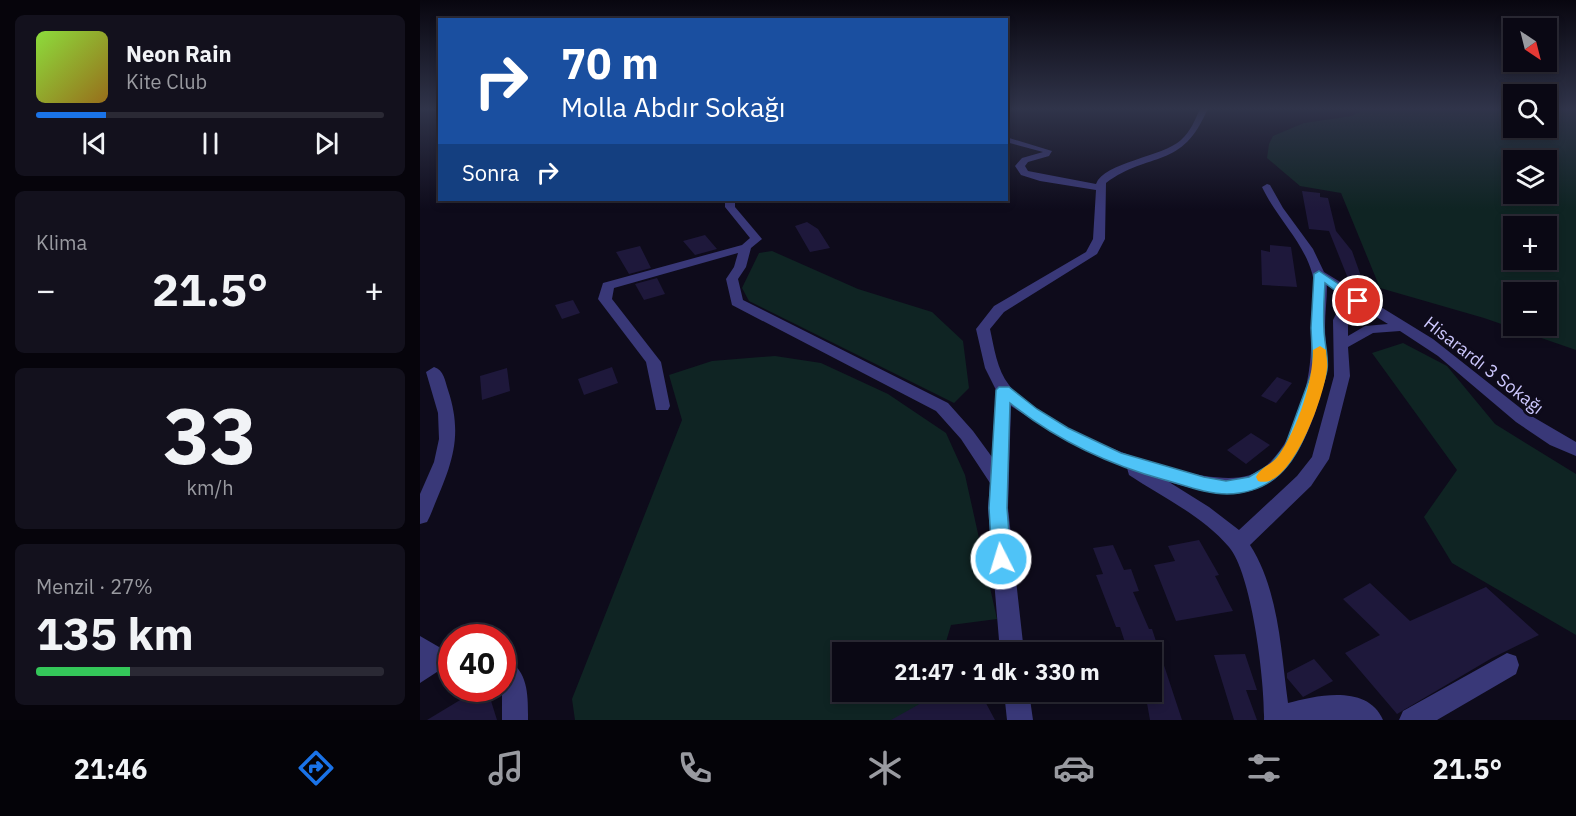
<!DOCTYPE html>
<html lang="tr">
<meta charset="utf-8">
<style>
body{margin:0;font-family:"IBM Plex Sans",sans-serif;background:#13111d;color:#f1f3f6;height:100vh;display:flex;flex-direction:column;font-size:22px;white-space:nowrap}
*{box-sizing:border-box;margin:0}
p{font-size:20px;color:#999aa0}
.icon{flex:none;width:33px;height:33px;fill:none;stroke:currentColor;stroke-width:2;stroke-linecap:round;stroke-linejoin:round}
.map{position:relative;flex:1;overflow:hidden}
.side{display:flex;flex-direction:column;gap:15px;padding:15px;background:#06040b;width:420px}
.side>*{flex:none}
.banner{position:absolute;left:18px;top:18px;width:570px;height:183px;border-radius:0px;box-shadow:0 3px 9px #0003,0 0 0 2px #2a2934;background:#1a4fa0;color:#fff;overflow:hidden}
.needle{width:39px;rotate:145deg}
.controls{position:absolute;left:1083px;top:18px;display:grid;gap:12px}
.controls a{display:grid;place-items:center;width:54px;height:54px;border-radius:0px;background:#0a0814;box-shadow:0 3px 9px #0003,0 0 0 2px #2a2934;font-size:30px}
.speed{position:absolute;left:18px;top:624px;display:flex;gap:12px;font-size:30px;font-weight:700;text-align:center}
.speed>*{display:grid;place-content:center;width:78px;height:78px;border-radius:50%;background:#0a0814;box-shadow:0 3px 9px #0003,0 0 0 2px #2a2934;line-height:1}
.speed .limit{border:9px solid #d22;background:#fff;color:#111}
.pin{position:absolute;display:grid;place-items:center;width:51px;height:51px;color:#fff;margin:-26px;border:3px solid #fff;border-radius:50%;box-shadow:0 2px 6px #0007}
.me{position:absolute;width:66px;margin:-33px;rotate:355deg;stroke-linejoin:round;filter:drop-shadow(0 0 4px #0008)}
.turn{display:flex;align-items:center;gap:21px;height:126px;padding:0 24px;font-size:27px}
.turn .icon{width:78px;height:78px;stroke-width:2.5}
.turn b{display:block;font-size:42px;line-height:51px}
.then{display:flex;align-items:center;height:57px;padding:0 24px;background:#0003;gap:12px;font-size:22px}
.big{font-size:45px;font-weight:800;line-height:1.1}
.side .card{flex:1;display:flex;flex-direction:column;justify-content:center;gap:9px;min-width:0;padding:0 21px;border-radius:9px;background:#13111d}
.side .dial{align-items:center;gap:0}
.dial b{font-size:78px;line-height:1}
.song{display:flex;align-items:center;gap:18px}
.cover{width:72px;height:72px;border-radius:9px;background:linear-gradient(135deg,hsl(90 70% 55%),hsl(40 70% 35%))}
.played{height:6px;border-radius:3px;background:linear-gradient(90deg,#1a73e8 20%,#2a2934 20%)}
.keys{display:flex;justify-content:space-around;direction:ltr}
.heat{display:flex;justify-content:space-between;align-items:center;font-size:33px;direction:ltr}
.charge{height:9px;border-radius:4px;background:linear-gradient(90deg,#34c759 27%,#2a2934 0)}
.trip{position:absolute;left:412px;top:642px;width:330px;height:60px;border-radius:0px;background:#0a0814;box-shadow:0 3px 9px #0003,0 0 0 2px #2a2934;font-weight:800;line-height:60px;text-align:center}
.tabs{display:flex;height:96px;justify-content:space-around;align-items:center;background:#040308;color:#999aa0}
.tabs .icon{width:42px;height:42px}
.tabs .selected{color:#1a73e8}
.tabs b{font-size:27px;color:#f1f3f6}
main{display:flex;flex:1;min-height:0}
.map>svg:first-child{display:block}
</style>
<main>
<section class="side">
<div class="card">
<div class="song"><i class="cover"></i><div><b>Neon Rain</b><p>Kite Club</p></div></div>
<div class="played"></div>
<div class="keys"><svg class="icon" aria-label="previous" viewBox="0 0 24 24"><path d="M18 5L8 12l10 7zM5 5v14"/></svg><svg class="icon" aria-label="pause" viewBox="0 0 24 24"><path d="M8 5v14M16 5v14"/></svg><svg class="icon" aria-label="next" viewBox="0 0 24 24"><path d="M6 5l10 7-10 7zM19 5v14"/></svg></div>
</div>
<div class="card"><p>Klima</p>
<div class="heat"><a>−</a><b class="big">21.5°</b><a>+</a></div>
</div>
<div class="card dial"><b>33</b><p>km/h</p></div>
<div class="card"><p>Menzil · 27%</p><b class="big">135 km</b><div class="charge"></div></div>
</section>
<div class="map">
<svg width="1156" height="720" viewBox="0 0 1156 720">
<rect width="100%" height="100%" fill="#0e0b1b"/>
<path fill="#0f2423" fill-rule="evenodd" d="M941,108H1093L1094,128H1126L1127,108H1156V350L1064,318L960,288L921,193L880,186L847,158L849,144L853,136L884,123L932,116L940,112ZM1094,160H1126V194H1094ZM1094,226H1126V260H1094ZM1094,292H1126V326H1094Z
M352,251L438,289L512,312L543,341L549,388L534,403L329,301L322,288L339,253Z
M983,343L1027,366L1075,424L1156,474V635L1032,563L1004,517L1037,470L952,353Z
M355,356L401,363L468,394L526,433L545,475L577,619L531,625L523,652H423V692H511L502,720H155L152,699L262,420L249,375L292,361Z"/>
<path fill="#1e183b" d="M882,191L900,193V197L908,198L916,231L932,251L947,293L944,294L931,286L909,231L889,229Z
M387,222L398,229L410,248L390,252L375,226Z
M285,235L297,249L275,255L263,241Z
M850,245L871,247L877,287L842,285L841,250L850,252Z
M220,246L231,268L209,274L196,252Z
M237,278L245,294L224,300L215,284Z
M153,300L160,313L142,319L135,305Z
M192,367L198,383L164,395L158,379Z
M87,368L90,391L62,400L60,376Z
M857,377L872,383L856,403L841,396Z
M831,433L850,445L826,464L807,450Z
M779,540L799,575L795,576L813,611L756,621L734,565L755,561L748,546Z
M693,545L704,570L711,569L719,591L713,592L729,629H732L762,720H730L725,692H732V652H708L700,627H696L676,575L683,574L673,548Z
M950,583L990,621L1066,587L1119,635L1072,658L977,714L925,653L960,635L923,599Z
M825,654L837,690H826L837,720H814L794,655Z
M894,659L913,681L883,697L867,678V673Z
M60,688H67L77,720H7Z
M521,692H560L575,720H471Z"/>
<g fill="none" stroke-linecap="round" stroke-linejoin="round">
<path fill="#393878" fill-rule="evenodd" d="M2,108H20V112Z
M780,108H788C762,171 730,150 686,183L685,239L677,254L584,312L570,329C574,347 577,370 589,385C620,427 780,493 830,475C874,460 893,378 891,337C890,316 898,294 892,273C883,241 856,217 842,187L847,184L850,185L863,208L893,249L904,272L1013,339L1108,414L1156,442V456L1130,445L1096,422L1018,356L980,331L953,333L928,347L930,376L909,459L891,486L830,545C859,590 861,652 868,703C897,695 948,684 963,720H844C845,683 832,574 809,547C783,516 742,497 709,475L707,468L650,443L591,406L588,508L604,652H580L568,508L570,483L541,439L516,411L312,305L306,279L314,267L318,253L194,288L192,299L241,362L250,406L248,410H236L226,362L178,299L183,283L322,245L330,238L305,207V200H315V207L342,239L331,248L326,267L318,279L323,300L528,403L553,431L572,457L576,390L565,368L556,329L574,306L666,252L673,239L676,190L620,181L601,175L595,166L602,158L623,152L586,142V137L632,151L629,156L608,162L605,166L608,171L676,184C684,162 743,157 761,140C770,132 776,119 780,108ZM907,285L930,301L917,312L913,320L914,376L892,457L877,476L819,530L789,507L749,482C771,488 798,496 821,492C833,490 845,486 855,479C881,460 901,404 905,373C908,357 905,342 905,327C905,313 907,299 907,285ZM939,306L940,307L968,324L945,326L928,336V317Z
M14,367C24,370 25,381 28,390C45,441 29,469 10,516L7,522L0,524V494L14,462L19,439L18,413L6,372Z
M0,636L19,647L32,648V672L20,670L0,683Z
M1087,653L1096,656L1099,665L1096,674L1017,720H979L983,711Z
M82,657C109,668 108,695 108,720H82Z
M584,692H609L613,720H587Z"/>
</g>
<linearGradient id="sky" x2="0" y2="1"><stop stop-color="#08060f"/><stop offset="0.52" stop-color="#30344a"/><stop offset="1" stop-color="#30344a" stop-opacity="0"/></linearGradient>
<rect width="1156" height="209" fill="url(#sky)"/>
<path fill="#4fc3f7" stroke="#337fa1" stroke-width="1.5" d="M899,271L944,301L942,304H933L905,283C904,298 903,314 904,329C904,342 909,357 907,370C905,382 899,393 896,405C881,451 863,493 807,494C786,494 764,485 745,480C690,465 635,439 590,403L587,508L591,559L588,565L581,567L575,565L572,559L569,508L576,390L579,387H589L617,409L648,428L701,453L784,477L806,481L829,477L851,464L865,446L893,369L891,328L894,274Z"/>
<path fill="#f59e0b" d="M900,346L906,350C906,356 908,362 907,369C905,394 871,492 838,481L836,477C841,467 853,464 859,455C878,427 893,382 893,350Z"/>
<g text-anchor="middle" dominant-baseline="central" stroke-width="6" stroke-linejoin="round" paint-order="stroke">
<g font-size="18" fill="#ccc7fd" stroke="#0e0b1b">
<text transform="translate(1064 365) rotate(38)">Hisarardı 3 Sokağı</text>
</g>
</g>
</svg>
<div class="controls">
<a><svg class="needle" viewBox="-14 -14 28 28"><path d="M0-13l5 13h-10z" fill="#e53935"/><path d="M0 13l5-13h-10z" fill="#999aa0"/></svg></a>
<a><svg class="icon" aria-label="search" viewBox="0 0 24 24"><circle cx="10" cy="10" r="6"/><path d="M15 15l6 6"/></svg></a>
<a><svg class="icon" aria-label="layers" viewBox="0 0 24 24"><path d="M12 4l9 5-9 5-9-5zM3 14l9 5 9-5"/></svg></a>
<a>+</a>
<a>−</a>
</div>
<div class="speed"><div class="limit">40</div></div>
<div class="pin" style="left:938px;top:301px;background:#d93025"><svg class="icon" aria-label="arrive" viewBox="0 0 24 24"><path d="M6 21V4h12l-3 4 3 4H6"/></svg></div>
<svg class="me" style="left:581px;top:559px" viewBox="-20 -20 40 40"><circle r="17" fill="#4fc3f7" stroke="#fff" stroke-width="3"/><path d="M0-11L8 9 0 5-8 9z" fill="#fff"/></svg>
<div class="trip">21:47 · 1 dk · 330 m</div>
<div class="banner">
<div class="turn"><svg class="icon" aria-label="right" viewBox="0 0 24 24"><path d="M7 20v-9h11M14 6l5 5-5 5"/></svg><div><b>70 m</b>Molla Abdır Sokağı</div></div>
<div class="then">Sonra<svg class="icon" aria-label="right" viewBox="0 0 24 24"><path d="M7 20v-9h11M14 6l5 5-5 5"/></svg></div>
</div>
</div>
</main>
<nav class="tabs">
<b>21:46</b>
<svg class="icon selected" aria-label="directions" viewBox="0 0 24 24"><path d="M12 3l9 9-9 9-9-9zM9 14v-3h6M13 9l2 2-2 2"/></svg>
<svg class="icon" aria-label="music" viewBox="0 0 24 24"><path d="M9 18V5l10-2v13"/><circle cx="6" cy="18" r="3"/><circle cx="16" cy="16" r="3"/></svg>
<svg class="icon" aria-label="phone" viewBox="0 0 24 24"><path d="M5 4h4l2 5-3 2q2 4 5 5l2-3 5 2v4C11 20 4 13 5 4z"/></svg>
<svg class="icon" aria-label="climate" viewBox="0 0 24 24"><path d="M12 3v18M4 7l16 10M4 17L20 7"/></svg>
<svg class="icon" aria-label="car" viewBox="0 0 24 24"><path d="M5 17H2v-5l4-1 3-4h7l3 4 3 1v5h-3M9 17h6M6 11h13"/><circle cx="7" cy="17" r="2"/><circle cx="17" cy="17" r="2"/></svg>
<svg class="icon" aria-label="filters" viewBox="0 0 24 24"><path d="M4 7h16M4 17h16"/><circle cx="9" cy="7" r="2"/><circle cx="15" cy="17" r="2"/></svg>
<b>21.5°</b>
</nav>
